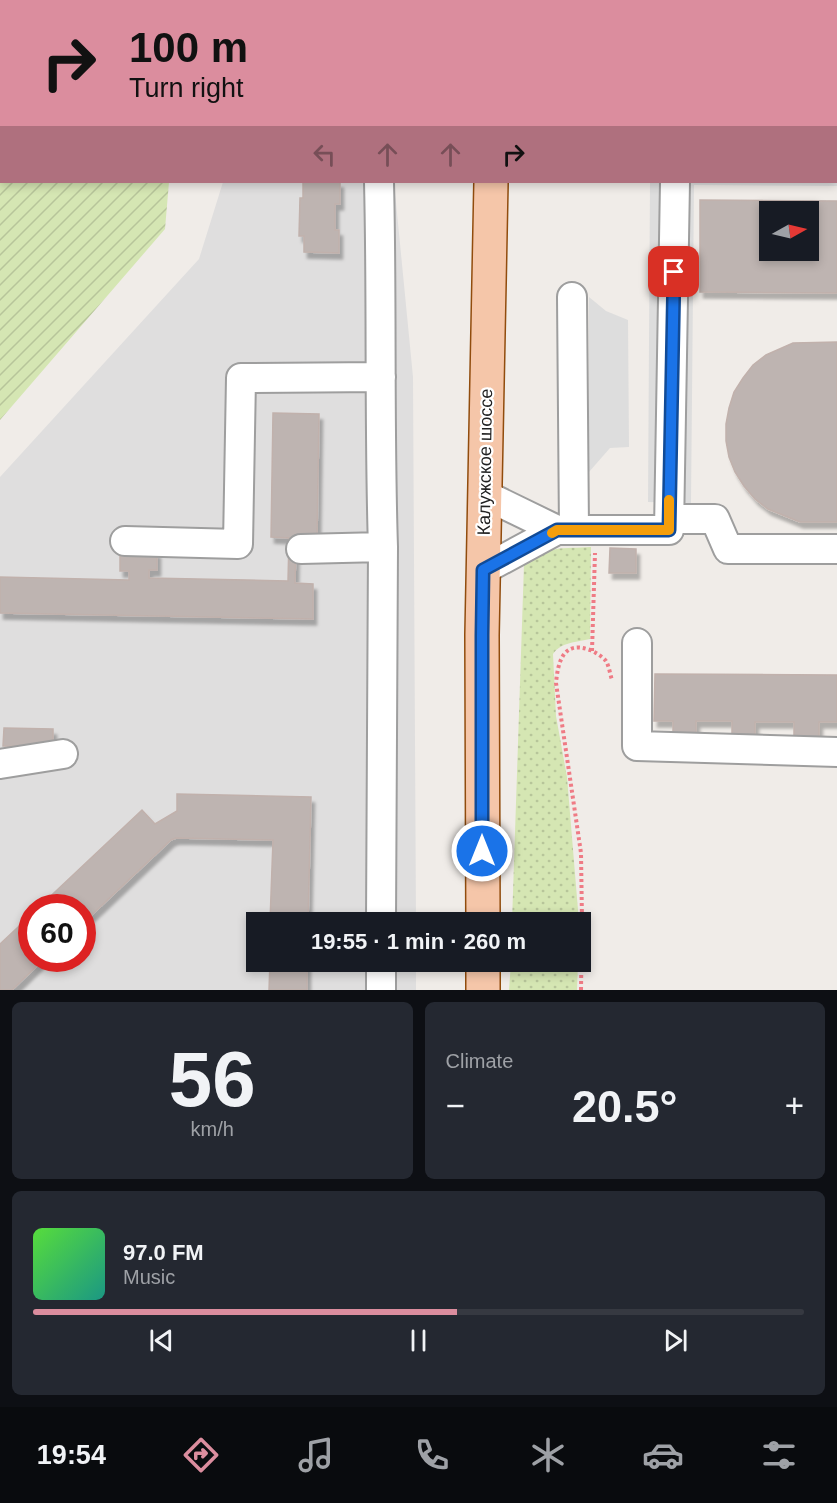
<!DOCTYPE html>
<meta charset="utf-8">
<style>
body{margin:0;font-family:Helvetica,sans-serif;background:#242831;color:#f1f3f6;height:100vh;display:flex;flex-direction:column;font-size:22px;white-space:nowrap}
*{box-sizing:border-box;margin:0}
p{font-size:20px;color:#9ea1a6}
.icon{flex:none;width:33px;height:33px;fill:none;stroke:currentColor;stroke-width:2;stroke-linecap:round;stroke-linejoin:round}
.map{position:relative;height:990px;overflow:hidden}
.details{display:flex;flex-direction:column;gap:12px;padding:12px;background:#0d0f14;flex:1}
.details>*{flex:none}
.top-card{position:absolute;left:0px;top:0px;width:837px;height:183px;box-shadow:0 3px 9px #0003;background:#db8d9e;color:#111;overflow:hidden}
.needle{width:39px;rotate:82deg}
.fabs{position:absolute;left:759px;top:201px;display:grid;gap:12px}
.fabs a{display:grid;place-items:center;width:60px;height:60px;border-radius:0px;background:#171b24;box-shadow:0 3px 9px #0003;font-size:30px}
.speed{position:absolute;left:18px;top:894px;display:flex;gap:12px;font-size:30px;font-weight:700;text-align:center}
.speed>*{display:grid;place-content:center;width:78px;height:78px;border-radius:50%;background:#171b24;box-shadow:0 3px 9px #0003;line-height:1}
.speed .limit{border:9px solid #d22;background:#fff;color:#111}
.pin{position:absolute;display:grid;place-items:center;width:51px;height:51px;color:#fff;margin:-26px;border-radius:12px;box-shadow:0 3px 9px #0006}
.me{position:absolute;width:66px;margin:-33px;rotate:0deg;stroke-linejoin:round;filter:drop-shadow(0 0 4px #0008)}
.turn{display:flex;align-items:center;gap:21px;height:126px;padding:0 30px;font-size:27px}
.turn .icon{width:78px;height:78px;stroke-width:2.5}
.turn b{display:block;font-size:42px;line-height:51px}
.lanes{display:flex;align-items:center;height:57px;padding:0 30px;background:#0003;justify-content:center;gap:30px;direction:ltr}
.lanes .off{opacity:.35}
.big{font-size:45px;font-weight:800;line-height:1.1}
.details .card{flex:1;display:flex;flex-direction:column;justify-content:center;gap:9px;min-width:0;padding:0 21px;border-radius:9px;background:#242831}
.details .dial{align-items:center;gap:0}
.dial b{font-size:78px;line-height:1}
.song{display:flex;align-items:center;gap:18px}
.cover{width:72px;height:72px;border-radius:9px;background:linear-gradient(135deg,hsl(110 70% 55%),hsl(170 70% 35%))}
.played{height:6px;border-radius:3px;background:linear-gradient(90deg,#db8d9e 55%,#363941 55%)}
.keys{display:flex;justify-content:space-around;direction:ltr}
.heat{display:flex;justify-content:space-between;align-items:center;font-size:33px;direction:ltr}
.details .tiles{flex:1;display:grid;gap:12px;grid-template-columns:1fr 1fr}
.card:last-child{grid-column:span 2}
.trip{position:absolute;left:246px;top:912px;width:345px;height:60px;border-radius:0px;background:#171b24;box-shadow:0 3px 9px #0003;font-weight:800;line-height:60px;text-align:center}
.tab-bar{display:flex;height:96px;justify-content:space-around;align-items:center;background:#090b0e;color:#9ea1a6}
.tab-bar .icon{width:42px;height:42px}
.tab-bar .current{color:#db8d9e}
.tab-bar b{font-size:27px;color:#f1f3f6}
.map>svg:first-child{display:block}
</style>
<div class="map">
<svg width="837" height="990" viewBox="0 0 837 990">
<defs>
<pattern id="grass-dots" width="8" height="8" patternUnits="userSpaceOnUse" patternTransform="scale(1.5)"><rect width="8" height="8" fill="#d5e6b3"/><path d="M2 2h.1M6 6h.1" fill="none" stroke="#b7c59a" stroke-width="1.8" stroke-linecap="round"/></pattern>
<pattern id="garden-furrows" width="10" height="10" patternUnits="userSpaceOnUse" patternTransform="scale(1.5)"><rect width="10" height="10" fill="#d5e6b3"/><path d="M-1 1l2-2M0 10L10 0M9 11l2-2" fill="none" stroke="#b7c59a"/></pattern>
<filter id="shadow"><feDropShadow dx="3.5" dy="6" stdDeviation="1.5" flood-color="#0004"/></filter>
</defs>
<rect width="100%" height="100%" fill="#f0ece8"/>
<path fill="#dfdede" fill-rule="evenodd" d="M223,182H394L413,377L416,922H256V962H416V990H0V477L199,259ZM32,908H82V958H32Z"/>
<path fill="url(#grass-dots)" d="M591,547L590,639C577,642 561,642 553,654L556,716L567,777L579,922H512L524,564C543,545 566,549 591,547Z
M511,962H578L577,990H509Z"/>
<path fill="url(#garden-furrows)" d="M0,0H183V2H2V182H169L165,229L0,420Z"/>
<path fill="#ddd" d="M836,136H837V186L694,185L691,503L648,502L650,182H836Z
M589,297L606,311L628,320L629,447L610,448L589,472Z"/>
<path fill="#beb4b1" stroke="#c1b1ac" stroke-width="1.5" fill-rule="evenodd" filter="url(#shadow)" d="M320,0H359V2H320Z
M303,182H340V204H335V230H339V253L304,252V236H299L300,198H303Z
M700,200L837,201V293L700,292ZM770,212H808V250H770Z
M837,342V522H800L768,509L755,499L744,486L735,472L729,457L726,441V424L729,408L734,392L743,378L753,365L766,355L793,343Z
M273,413L319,414L317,537L296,536L295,583L313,584V619L0,613V577L129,580V571H120V551L157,552V570H149V578L288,581L289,538L271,537Z
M610,548L636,549V573H609Z
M655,674L837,675V722H819V740H794V722H755V741H732V721H696V743H673V721H654Z
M4,728L53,729V747L3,746Z
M177,794L311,797L308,922H270L273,840L176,838L171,840L82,924V908H38L142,810L155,824L177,811Z
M32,914V958H45L12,990H0V944Z
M270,962H307V990H269Z"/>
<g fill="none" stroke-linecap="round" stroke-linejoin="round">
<defs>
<path id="minor" d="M307,2V0
M375,2V0
M836,167H837
M379,182C382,303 379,426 383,547L381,922
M572,297L574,530
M485,495L557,530H669L675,182
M669,519H715L728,549H837
M125,541L238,544L241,378L381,377
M301,549L383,547
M483,570L557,530
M637,643V746L837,752
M0,764L63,754
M381,990V962"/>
<path id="major" d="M492,0V2
M483,922L482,635L491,182
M483,962V990"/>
</defs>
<use href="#minor" stroke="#9e9e9e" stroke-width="32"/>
<use href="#major" stroke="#914c0d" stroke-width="36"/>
<path stroke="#ef7b85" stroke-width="4" stroke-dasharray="3 3" stroke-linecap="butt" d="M592,651L595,553
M581,990L582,920L581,853L556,683C558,662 563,640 590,650C595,652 603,657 606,661C609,666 610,674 612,680"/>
<use href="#minor" stroke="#fff" stroke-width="28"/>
<use href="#major" stroke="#f5c6a9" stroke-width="33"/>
</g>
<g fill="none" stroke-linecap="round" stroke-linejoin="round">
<defs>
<path id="route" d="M482,851V635L483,570L557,530H669L674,272"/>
</defs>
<use href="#route" stroke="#114b97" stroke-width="15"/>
<use href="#route" stroke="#1a73e8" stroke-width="10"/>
<path stroke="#f59e0b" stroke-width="10" d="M552,533L557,530H669V500"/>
</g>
<g text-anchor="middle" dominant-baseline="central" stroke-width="4.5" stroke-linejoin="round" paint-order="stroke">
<g font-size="18" fill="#212121" stroke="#fff">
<text transform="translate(485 462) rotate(-89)">Калужское шоссе</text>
</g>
</g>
</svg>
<div class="fabs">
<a><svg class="needle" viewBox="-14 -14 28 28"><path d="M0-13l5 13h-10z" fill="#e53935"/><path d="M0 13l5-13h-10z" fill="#9ea1a6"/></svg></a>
</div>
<div class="speed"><div class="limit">60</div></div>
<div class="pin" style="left:674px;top:272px;background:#d93025"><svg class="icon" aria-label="arrive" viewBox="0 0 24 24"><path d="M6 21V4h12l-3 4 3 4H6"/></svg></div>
<svg class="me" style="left:482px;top:851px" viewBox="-20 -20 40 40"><circle r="17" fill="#1a73e8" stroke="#fff" stroke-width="3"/><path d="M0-11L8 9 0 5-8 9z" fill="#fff"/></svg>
<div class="trip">19:55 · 1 min · 260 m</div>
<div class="top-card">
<div class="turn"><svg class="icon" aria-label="right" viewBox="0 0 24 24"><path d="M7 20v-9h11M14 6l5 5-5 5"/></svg><div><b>100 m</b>Turn right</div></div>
<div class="lanes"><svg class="icon off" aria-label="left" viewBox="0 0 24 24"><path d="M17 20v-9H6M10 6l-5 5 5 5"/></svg><svg class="icon off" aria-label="ahead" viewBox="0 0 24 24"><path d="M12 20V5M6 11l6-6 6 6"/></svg><svg class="icon off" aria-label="ahead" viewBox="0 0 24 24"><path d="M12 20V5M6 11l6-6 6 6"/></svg><svg class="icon" aria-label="right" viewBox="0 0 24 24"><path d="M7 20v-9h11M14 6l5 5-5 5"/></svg></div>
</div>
</div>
<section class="details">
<div class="tiles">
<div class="card dial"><b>56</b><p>km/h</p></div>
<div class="card"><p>Climate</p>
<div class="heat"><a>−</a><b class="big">20.5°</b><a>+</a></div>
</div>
<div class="card">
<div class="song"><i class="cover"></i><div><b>97.0 FM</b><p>Music</p></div></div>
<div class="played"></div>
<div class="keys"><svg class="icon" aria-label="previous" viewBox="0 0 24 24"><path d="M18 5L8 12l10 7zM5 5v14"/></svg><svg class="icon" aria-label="pause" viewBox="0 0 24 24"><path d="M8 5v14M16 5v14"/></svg><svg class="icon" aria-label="next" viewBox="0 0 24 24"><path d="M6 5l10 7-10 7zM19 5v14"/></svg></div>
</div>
</div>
</section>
<nav class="tab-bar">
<b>19:54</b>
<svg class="icon current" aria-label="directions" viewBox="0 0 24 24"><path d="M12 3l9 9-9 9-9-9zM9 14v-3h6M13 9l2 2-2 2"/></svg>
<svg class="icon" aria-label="music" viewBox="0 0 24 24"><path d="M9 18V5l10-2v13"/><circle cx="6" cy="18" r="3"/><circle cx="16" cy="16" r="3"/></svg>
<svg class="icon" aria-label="phone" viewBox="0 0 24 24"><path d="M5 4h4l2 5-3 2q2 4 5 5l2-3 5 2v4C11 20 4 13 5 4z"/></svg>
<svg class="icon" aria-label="climate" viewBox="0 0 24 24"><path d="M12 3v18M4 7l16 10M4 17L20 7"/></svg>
<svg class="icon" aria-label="car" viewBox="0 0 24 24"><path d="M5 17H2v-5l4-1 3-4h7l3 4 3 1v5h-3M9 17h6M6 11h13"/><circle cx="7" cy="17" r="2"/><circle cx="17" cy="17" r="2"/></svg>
<svg class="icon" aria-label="filters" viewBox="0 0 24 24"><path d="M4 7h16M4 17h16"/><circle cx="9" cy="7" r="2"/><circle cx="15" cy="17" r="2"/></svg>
</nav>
